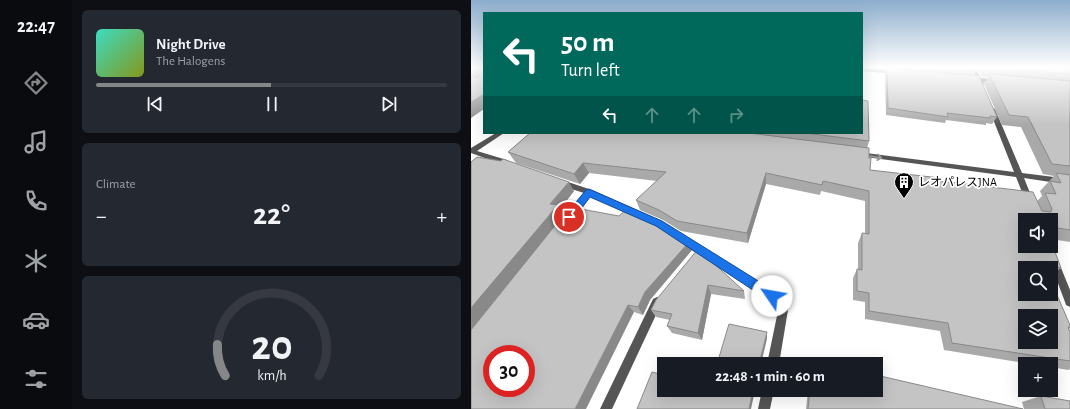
<!DOCTYPE html>
<meta charset="utf-8">
<style>
body{margin:0;font-family:"Alegreya Sans","Noto Sans JP",sans-serif;background:#242831;color:#f1f3f6;height:100vh;display:flex;flex-direction:column;font-size:15px;white-space:nowrap}
*{box-sizing:border-box;margin:0}
p{font-size:13px;color:#9ea1a6}
.icon{flex:none;width:22px;height:22px;fill:none;stroke:currentColor;stroke-width:2;stroke-linecap:round;stroke-linejoin:round}
.map{position:relative;flex:1;overflow:hidden}
.side{display:flex;flex-direction:column;gap:10px;padding:10px;background:#0d0f14;width:399px}
.side>*{flex:none}
.top-card{position:absolute;left:12px;top:12px;width:380px;height:122px;border-radius:0px;box-shadow:0 4px 16px #0002;background:#00695c;color:#fff;overflow:hidden}
.tools{position:absolute;left:547px;top:213px;display:grid;gap:8px}
.tools a{display:grid;place-items:center;width:40px;height:40px;border-radius:0px;background:#171b24;box-shadow:0 4px 16px #0002;font-size:20px}
.speed{position:absolute;left:12px;top:345px;display:flex;gap:8px;font-size:20px;font-weight:700;text-align:center}
.speed>*{display:grid;place-content:center;width:52px;height:52px;border-radius:50%;background:#171b24;box-shadow:0 4px 16px #0002;line-height:1}
.speed .limit{border:6px solid #d22;background:#fff;color:#111}
.pin{position:absolute;display:grid;place-items:center;width:34px;height:34px;color:#fff;margin:-17px;border:2px solid #fff;border-radius:50%;box-shadow:0 1px 4px #0007}
.me{position:absolute;width:44px;margin:-22px;rotate:303deg;stroke-linejoin:round;filter:drop-shadow(0 0 3px #0008)}
.turn{display:flex;align-items:center;gap:14px;height:84px;padding:0 12px;font-size:18px}
.turn .icon{width:52px;height:52px;stroke-width:2.5}
.turn b{display:block;font-size:28px;line-height:34px}
.lanes{display:flex;align-items:center;height:38px;padding:0 12px;background:#0003;justify-content:center;gap:20px;direction:ltr}
.lanes .off{opacity:.35}
.big{font-size:30px;font-weight:700;line-height:1.1}
.side .widget{flex:1;display:flex;flex-direction:column;justify-content:center;gap:6px;min-width:0;padding:0 14px;border-radius:6px;background:#242831}
.side .dial{align-items:center;gap:0}
.dial svg{height:104px;overflow:visible;fill:none;stroke:#363941;stroke-width:7;stroke-linecap:round;text-anchor:middle}
.dial text{fill:#f1f3f6;stroke:none}
.song{display:flex;align-items:center;gap:12px}
.cover{width:48px;height:48px;border-radius:6px;background:linear-gradient(135deg,hsl(170 70% 55%),hsl(70 70% 35%))}
.played{height:4px;border-radius:2px;background:linear-gradient(90deg,#858687 50%,#363941 50%)}
.keys{display:flex;justify-content:space-around;direction:ltr}
.heat{display:flex;justify-content:space-between;align-items:center;font-size:22px;direction:ltr}
.trip{position:absolute;left:186px;top:357px;width:226px;height:40px;border-radius:0px;background:#171b24;box-shadow:0 4px 16px #0002;font-weight:700;line-height:40px;text-align:center}
main{display:flex;flex:1;min-height:0}
.menu{display:flex;flex-direction:column;width:72px;justify-content:space-around;align-items:center;background:#090b0e;color:#9ea1a6}
.menu .icon{width:28px;height:28px}
.menu .current{color:#858687}
.menu b{font-size:18px;color:#f1f3f6}
.map>svg:first-child{display:block}
</style>
<main>
<nav class="menu">
<b>22:47</b>
<svg class="icon current" aria-label="directions" viewBox="0 0 24 24"><path d="M12 3l9 9-9 9-9-9zM9 14v-3h6M13 9l2 2-2 2"/></svg>
<svg class="icon" aria-label="music" viewBox="0 0 24 24"><path d="M9 18V5l10-2v13"/><circle cx="6" cy="18" r="3"/><circle cx="16" cy="16" r="3"/></svg>
<svg class="icon" aria-label="phone" viewBox="0 0 24 24"><path d="M5 4h4l2 5-3 2q2 4 5 5l2-3 5 2v4C11 20 4 13 5 4z"/></svg>
<svg class="icon" aria-label="climate" viewBox="0 0 24 24"><path d="M12 3v18M4 7l16 10M4 17L20 7"/></svg>
<svg class="icon" aria-label="car" viewBox="0 0 24 24"><path d="M5 17H2v-5l4-1 3-4h7l3 4 3 1v5h-3M9 17h6M6 11h13"/><circle cx="7" cy="17" r="2"/><circle cx="17" cy="17" r="2"/></svg>
<svg class="icon" aria-label="filters" viewBox="0 0 24 24"><path d="M4 7h16M4 17h16"/><circle cx="9" cy="7" r="2"/><circle cx="15" cy="17" r="2"/></svg>
</nav>
<section class="side">
<div class="widget">
<div class="song"><i class="cover"></i><div><b>Night Drive</b><p>The Halogens</p></div></div>
<div class="played"></div>
<div class="keys"><svg class="icon" aria-label="previous" viewBox="0 0 24 24"><path d="M18 5L8 12l10 7zM5 5v14"/></svg><svg class="icon" aria-label="pause" viewBox="0 0 24 24"><path d="M8 5v14M16 5v14"/></svg><svg class="icon" aria-label="next" viewBox="0 0 24 24"><path d="M6 5l10 7-10 7zM19 5v14"/></svg></div>
</div>
<div class="widget"><p>Climate</p>
<div class="heat"><a>−</a><b class="big">22°</b><a>+</a></div>
</div>
<div class="widget dial"><svg viewBox="0 0 100 80">
<path d="M14 69A42 42 0 1 1 86 69"/>
<path d="M14 69A42 42 0 0 1 8 45" stroke="#858687"/>
<text x="50" y="56" font-size="32" font-weight="700">20</text>
<text x="50" y="72" font-size="11">km/h</text>
</svg></div>
</section>
<div class="map">
<svg width="599" height="409" viewBox="0 0 599 409">
<rect width="100%" height="100%" fill="#fff"/>
<g fill="none" stroke-linecap="round" stroke-linejoin="round">
<path fill="#555" fill-rule="evenodd" d="M391,68L426,70L429,72L426,74L391,71Z
M500,68H505L510,78L526,79L529,81L526,83L512,82L513,84L510,86L508,85L506,81L497,80V78H505Z
M521,107L524,109L551,173L599,179V185L553,178L570,220H562L545,177L387,156L384,154L387,152L543,172L518,109Z
M25,133H33L6,151L36,160L37,162L36,164H30L0,153V148Z
M91,180L121,190L168,211L169,213L168,215H162L119,196L102,218H96L95,216L96,214L113,193L88,185L87,183Z
M210,234L317,301L318,304L308,364H296L308,306L207,241L206,238L207,235Z
M580,243L599,290V307L595,305L594,302L573,246H580Z
M186,297L190,299L191,302L141,409H129L182,299Z
M291,390H303L299,409H287Z"/>
</g>
<path fill="#a9a9a9" d="M0,68H13L0,118Z
M414,68H506L502,75L526,117L521,124L515,123V125L475,120L474,123L415,115L414,75L416,69H414Z
M506,68H599V242L580,239V220H554L590,268L580,275V268H554L599,325V328L598,329L599,332V369L597,370L580,367V364H560L473,350L469,331L394,319V302L382,300V278L386,269H387V243L391,233L394,234V201L350,191L349,195L295,184L277,243L210,231L192,220L169,210L165,200L186,181L118,173L109,184L45,163L37,152L59,133H391L398,141L396,148L399,170L469,181L566,201L571,196L569,191L583,176L572,174L550,127L531,125L513,84L517,77H511Z
M6,157L103,191L90,208L94,214L218,242L221,250L179,300L172,315L163,312L50,268Z
M227,249L273,291L274,299L240,294L231,340L201,333L196,326L199,320L185,317L180,310Z
M337,390H405L552,409H335Z
M570,396L599,409H553L551,402Z"/>
<path fill="#898989" d="M13,94V109L0,118V102Z
M112,163L118,173L109,184L103,174Z
M295,173V184L277,243L276,233Z
M98,182L103,191L90,208L94,214L0,330V308L79,204Z
M218,242L221,250L179,300L172,315L167,307L174,292Z
M237,285L240,294L231,340L227,333Z
M157,305L163,312L115,409H104Z
M296,332V339L290,364H288Z
M282,390H284L280,409H278Z"/>
<path fill="#c4c4c4" stroke="#898989" fill-rule="evenodd" d="M0,68H13V94L0,102V76L6,78L8,76L7,71L0,70Z
M416,68L508,76L526,117L519,116V118L476,113L477,117L417,108Z
M526,68H599V74Z
M518,74L599,81V166L581,164L557,117L538,115Z
M391,100L397,101L398,141L334,133H391Z
M59,133H278L398,148V158H400L399,170L469,178V181L562,192L571,211L580,212L581,209L574,193L585,194L579,181L590,183L585,173L599,175V230L580,227V220H554V246H580V241L590,268L573,264L574,268H554V294H580V281L599,325V327H597L599,332V361L481,343L477,323L398,311V293L386,291V269L391,270V233L398,234V191L352,181L351,185L295,173L276,233L206,221L188,210L165,200L195,172L112,163L103,174L37,152ZM554,316H580V342H554Z
M6,157L30,161L32,159L98,182L79,204L87,205L0,308V162Z
M99,207L148,216L157,208L180,217L218,242L174,292L167,307L157,305L104,409H0V330ZM21,354H55V388H21Z
M227,249L273,291L237,285L227,333L196,326L201,314L180,310L185,300Z
M258,324L296,332L288,364H246Z
M342,361L357,364H342Z
M181,372L193,375V390H282L278,409H166Z
M405,375L552,409H337L339,390H405Z
M570,396L599,401V409H574Z"/>
<defs><path id="oneway-shaft" d="M-6 0H5M1.5-3L5.5 0L1.5 3" fill="none" stroke-width="1.6" stroke-linecap="round" stroke-linejoin="round"/></defs>
<use stroke="#999" href="#oneway-shaft" transform="translate(405 157) rotate(8)"/>
<linearGradient id="sky" x2="0" y2="1"><stop stop-color="#8cadcc"/><stop offset="0.54" stop-color="#fff"/><stop offset="1" stop-color="#fff" stop-opacity="0"/></linearGradient>
<rect width="599" height="125" fill="url(#sky)"/>
<path fill="#1a73e8" stroke="#114b97" d="M118,189L191,221L305,292L306,296L305,300L301,301L297,300L185,226L119,197L102,220H95L94,217L95,214L115,190Z"/>
<defs>
<symbol id="building-pin" viewBox="-11 -11 22 30"><path d="M0 17L-7.5 6A9.5 9.5 0 1 1 7.5 6Z" fill="#000" stroke="#fff"/><path d="M-4-6H4V6H1V3H-1V6H-4ZM-2.5-4.3h1.7v1.8h-1.7ZM.8-4.3h1.7v1.8H.8ZM-2.5-1h1.7V.8h-1.7ZM.8-1h1.7V.8H.8Z" fill="#fff"/></symbol>
</defs>
<g fill-rule="evenodd">
<use href="#building-pin" x="422" y="171" width="22" height="30"/>
</g>
<g text-anchor="middle" dominant-baseline="central" stroke-width="3.5" stroke-linejoin="round" paint-order="stroke">
<g font-size="12" fill="#000" stroke="#fff" text-anchor="start">
<text x="447" y="182">レオパレスJNA</text>
</g>
</g>
</svg>
<div class="tools">
<a><svg class="icon" aria-label="sound" viewBox="0 0 24 24"><path d="M4 9h4l5-4v14l-5-4H4zM17 9q2 3 0 6"/></svg></a>
<a><svg class="icon" aria-label="search" viewBox="0 0 24 24"><circle cx="10" cy="10" r="6"/><path d="M15 15l6 6"/></svg></a>
<a><svg class="icon" aria-label="layers" viewBox="0 0 24 24"><path d="M12 4l9 5-9 5-9-5zM3 14l9 5 9-5"/></svg></a>
<a>+</a>
</div>
<div class="speed"><div class="limit">30</div></div>
<div class="pin" style="left:98px;top:217px;background:#d93025"><svg class="icon" aria-label="arrive" viewBox="0 0 24 24"><path d="M6 21V4h12l-3 4 3 4H6"/></svg></div>
<svg class="me" style="left:301px;top:296px" viewBox="-20 -20 40 40"><circle r="19" fill="#fff"/><path d="M0-13L10 11 0 6-10 11z" fill="#1a73e8"/></svg>
<div class="trip">22:48 · 1 min · 60 m</div>
<div class="top-card">
<div class="turn"><svg class="icon" aria-label="left" viewBox="0 0 24 24"><path d="M17 20v-9H6M10 6l-5 5 5 5"/></svg><div><b>50 m</b>Turn left</div></div>
<div class="lanes"><svg class="icon" aria-label="left" viewBox="0 0 24 24"><path d="M17 20v-9H6M10 6l-5 5 5 5"/></svg><svg class="icon off" aria-label="ahead" viewBox="0 0 24 24"><path d="M12 20V5M6 11l6-6 6 6"/></svg><svg class="icon off" aria-label="ahead" viewBox="0 0 24 24"><path d="M12 20V5M6 11l6-6 6 6"/></svg><svg class="icon off" aria-label="right" viewBox="0 0 24 24"><path d="M7 20v-9h11M14 6l5 5-5 5"/></svg></div>
</div>
</div>
</main>
